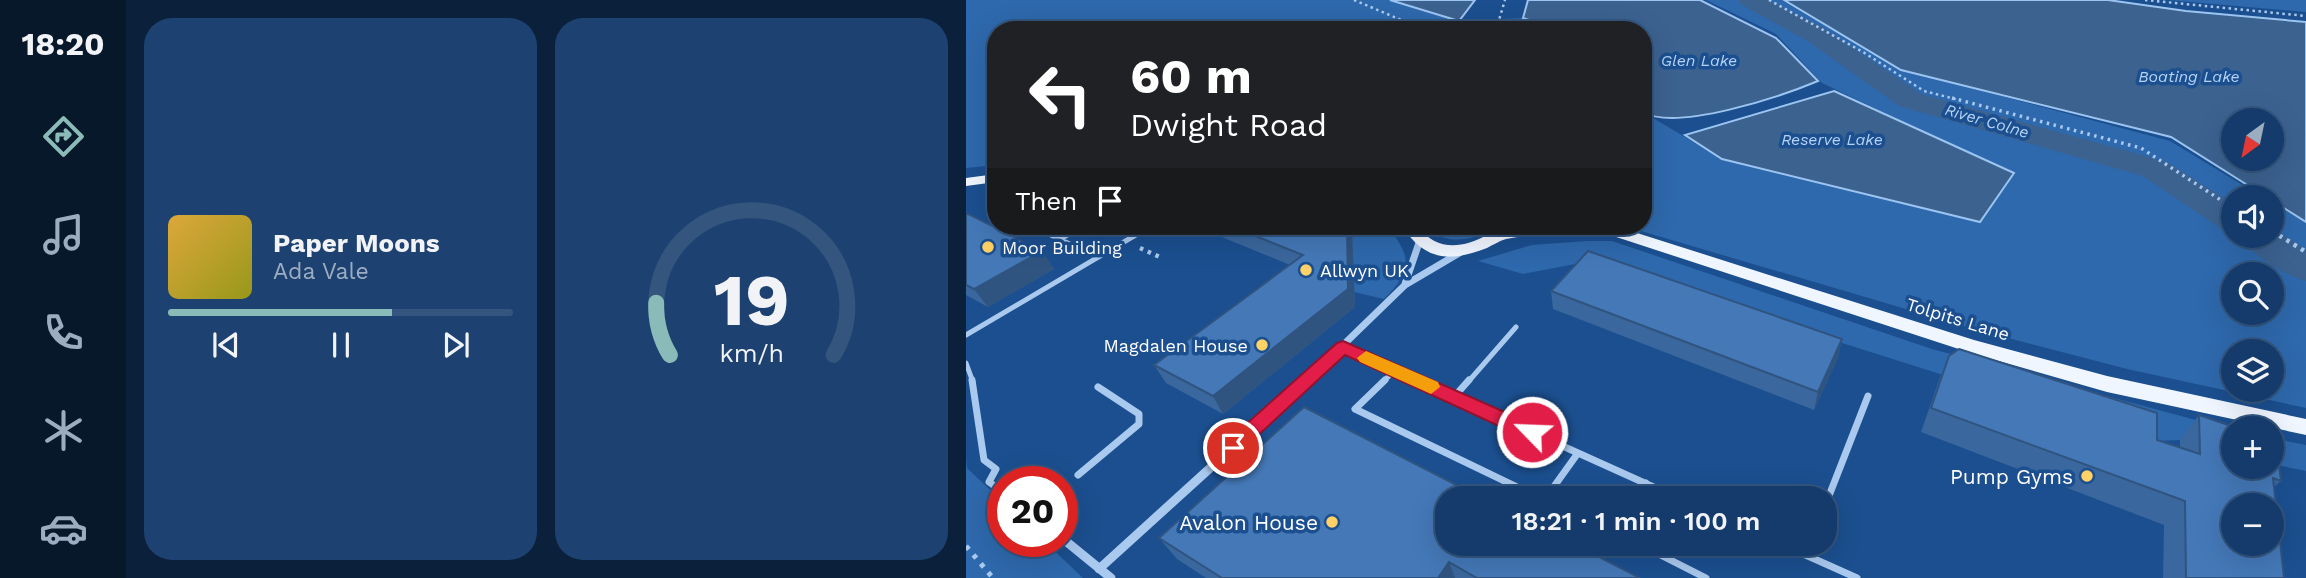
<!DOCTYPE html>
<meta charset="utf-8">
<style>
body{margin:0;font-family:"Work Sans",sans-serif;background:#1d4271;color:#f1f3f6;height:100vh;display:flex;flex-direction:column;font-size:26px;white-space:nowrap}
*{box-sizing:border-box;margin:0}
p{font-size:23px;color:#9dadc1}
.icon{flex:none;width:38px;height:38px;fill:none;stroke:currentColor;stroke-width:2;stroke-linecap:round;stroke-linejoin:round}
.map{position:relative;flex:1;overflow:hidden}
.sheet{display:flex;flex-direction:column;gap:18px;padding:18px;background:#0b203b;width:840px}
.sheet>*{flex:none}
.hud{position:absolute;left:21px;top:21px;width:665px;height:214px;border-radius:28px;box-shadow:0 7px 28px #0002,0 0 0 2px #33557e;background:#202124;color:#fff;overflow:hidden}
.needle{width:46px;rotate:213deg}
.controls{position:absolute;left:1255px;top:108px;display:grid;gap:14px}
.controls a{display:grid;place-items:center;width:63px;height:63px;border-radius:50%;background:#143b6b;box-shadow:0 7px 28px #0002,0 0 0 2px #33557e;font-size:35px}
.speed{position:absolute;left:21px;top:466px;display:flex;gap:14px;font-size:35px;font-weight:700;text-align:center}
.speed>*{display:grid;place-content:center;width:91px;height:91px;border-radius:50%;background:#143b6b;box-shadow:0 7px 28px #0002,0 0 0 2px #33557e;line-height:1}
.speed .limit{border:10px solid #d22;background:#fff;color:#111}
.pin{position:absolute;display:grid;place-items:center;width:60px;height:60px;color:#fff;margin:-30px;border:4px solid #fff;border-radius:50%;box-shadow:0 2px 7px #0007}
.me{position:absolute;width:77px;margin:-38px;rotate:294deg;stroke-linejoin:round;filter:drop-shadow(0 0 5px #0008)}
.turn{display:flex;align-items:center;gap:24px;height:147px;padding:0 28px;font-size:32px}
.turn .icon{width:91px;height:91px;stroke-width:2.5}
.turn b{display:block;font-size:49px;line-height:60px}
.then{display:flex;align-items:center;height:66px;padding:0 28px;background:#0003;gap:14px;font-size:26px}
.sheet .tile{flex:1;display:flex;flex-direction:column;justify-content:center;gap:10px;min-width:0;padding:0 24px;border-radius:28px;background:#1d4271}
.sheet .dial{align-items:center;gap:0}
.dial svg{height:182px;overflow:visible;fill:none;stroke:#33557e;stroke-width:7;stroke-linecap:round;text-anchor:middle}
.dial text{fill:#f1f3f6;stroke:none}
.song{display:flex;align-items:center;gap:21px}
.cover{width:84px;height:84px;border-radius:10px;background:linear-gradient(135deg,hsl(40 70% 55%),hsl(60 70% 35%))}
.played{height:7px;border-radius:4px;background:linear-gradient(90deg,#8bbbb9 65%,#33557e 65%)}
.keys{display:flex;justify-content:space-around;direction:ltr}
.sheet .tiles{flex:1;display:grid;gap:18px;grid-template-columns:repeat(2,1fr)}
.trip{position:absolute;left:469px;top:486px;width:402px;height:70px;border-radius:28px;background:#143b6b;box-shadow:0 7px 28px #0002,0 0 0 2px #33557e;font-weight:600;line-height:70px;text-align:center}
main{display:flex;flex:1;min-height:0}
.dock{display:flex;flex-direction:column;width:126px;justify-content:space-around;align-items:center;background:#08182b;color:#9dadc1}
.dock .icon{width:49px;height:49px}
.dock .current{color:#8bbbb9}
.dock b{font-size:32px;color:#f1f3f6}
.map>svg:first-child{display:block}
</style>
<main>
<nav class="dock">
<b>18:20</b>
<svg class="icon current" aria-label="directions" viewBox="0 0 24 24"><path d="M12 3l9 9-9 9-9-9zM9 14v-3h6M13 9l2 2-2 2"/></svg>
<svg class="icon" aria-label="music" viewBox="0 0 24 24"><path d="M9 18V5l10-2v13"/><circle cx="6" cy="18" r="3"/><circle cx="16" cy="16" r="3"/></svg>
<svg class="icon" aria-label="phone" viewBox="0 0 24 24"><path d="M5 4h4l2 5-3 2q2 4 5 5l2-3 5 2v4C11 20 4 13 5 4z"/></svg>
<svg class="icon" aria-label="climate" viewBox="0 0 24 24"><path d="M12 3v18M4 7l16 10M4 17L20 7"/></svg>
<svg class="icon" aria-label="car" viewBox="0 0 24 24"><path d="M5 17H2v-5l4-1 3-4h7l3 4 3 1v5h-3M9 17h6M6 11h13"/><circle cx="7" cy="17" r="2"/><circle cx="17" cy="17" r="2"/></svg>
</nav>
<section class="sheet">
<div class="tiles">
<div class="tile">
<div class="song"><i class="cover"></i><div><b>Paper Moons</b><p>Ada Vale</p></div></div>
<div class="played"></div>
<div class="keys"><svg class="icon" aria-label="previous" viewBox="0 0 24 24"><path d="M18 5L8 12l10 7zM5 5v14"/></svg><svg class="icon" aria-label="pause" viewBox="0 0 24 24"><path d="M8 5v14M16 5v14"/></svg><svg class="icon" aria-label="next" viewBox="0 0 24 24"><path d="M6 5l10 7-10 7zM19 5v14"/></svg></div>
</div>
<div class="tile dial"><svg viewBox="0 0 100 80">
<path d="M14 69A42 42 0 1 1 86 69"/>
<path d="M14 69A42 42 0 0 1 8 46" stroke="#8bbbb9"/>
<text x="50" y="56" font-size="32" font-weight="700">19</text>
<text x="50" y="72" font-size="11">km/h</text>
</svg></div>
</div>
</section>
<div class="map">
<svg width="1340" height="578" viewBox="0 0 1340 578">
<rect width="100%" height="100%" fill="#1b4f8f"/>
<path fill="#2e69ad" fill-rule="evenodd" d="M0,0H424L493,21L557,18L592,30H30V165L0,168Z
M740,0H815L906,53L979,81L1204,141L1298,198H1267V236H1306V202L1340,223V408L1161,369L1011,330L658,226H677V112L756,159L1015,222L1047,174L856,83L810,34ZM1267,275H1306V313H1267ZM1267,352H1306V390H1267Z
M1202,0H1340V12Z
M376,226H421C446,257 447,270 418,299L388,292Z
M461,226H529C511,241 476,247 461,226Z
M621,241H646L966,349L1267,430L1215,440L1186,441L620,262L557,274L512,261L566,245Z
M1306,438L1340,445V471L1306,464Z
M0,455L1,468L37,502V541H78L117,578H0Z"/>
<path fill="#3c6290" stroke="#9cc4f0" stroke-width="2" fill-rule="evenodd" d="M424,0H509L493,21Z
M562,0H734L810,38L852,81C816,96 710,132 677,112V30H592L557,18Z
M818,0H1142L1220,11L1340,22V222L1205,137L935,70ZM1267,121H1306V159H1267Z
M868,91L1048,173L1014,222L756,159L719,135Z"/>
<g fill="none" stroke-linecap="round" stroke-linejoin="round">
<path fill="#3c6290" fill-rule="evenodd" d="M772,0H802L858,28L955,94L1201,162L1267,204V231L1254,228L1177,176L933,106L840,40L776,5Z
M1306,228L1340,249V281C1318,275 1286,256 1273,236H1306Z"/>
<path stroke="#a9c9ee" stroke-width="2.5" stroke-dasharray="2.5 3.5" stroke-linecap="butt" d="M388,0L459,30
M803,0L897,52L958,91L993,100
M1179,0L1340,16
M530,30L539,0"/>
<path stroke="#a9c9ee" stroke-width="3.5" stroke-dasharray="2.5 4.5" stroke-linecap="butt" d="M986,98L1175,148L1267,208"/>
<path stroke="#a9c9ee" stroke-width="4.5" stroke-dasharray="3.5 5" stroke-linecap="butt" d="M1306,231L1340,252
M174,248L196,258"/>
<path stroke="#a9c9ee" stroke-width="5" stroke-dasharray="4.5 7" stroke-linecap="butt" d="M0,546L27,578"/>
<path stroke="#a9c9ee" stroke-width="5" d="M66,226L131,257
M94,239L118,226
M0,335L185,226
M377,347L454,382
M0,363L7,382
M417,382L429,370
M502,382L550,327"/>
<path stroke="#a9c9ee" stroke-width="7" d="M6,380L18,460L30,469L23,482L37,492
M419,380L389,409L576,499
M450,380L714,499
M488,397L503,380
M112,475L173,424V414L132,387
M579,499L612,453
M668,499L680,483
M859,506L902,396
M673,544L740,578
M815,544L891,578
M839,555L843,544"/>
<path stroke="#a9c9ee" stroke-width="7" d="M439,284L454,240
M339,382L439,285L495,252"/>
<path stroke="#a9c9ee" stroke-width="9" d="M96,538L145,578
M133,569L341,380"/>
<path fill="#f0f6ff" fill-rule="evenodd" d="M30,174V182L0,186V178Z
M436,226H452C469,251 496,249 521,235C525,233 530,227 535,226C539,224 547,226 552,226L550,228L649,226L1008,340L1141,376L1340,419V435L1141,392L1005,353L638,233C605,233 572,233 540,239C533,241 527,245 521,248C483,263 458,260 436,226Z"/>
</g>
<path fill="#3a679d" d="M0,213L76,251L88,269L22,307L0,295Z
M229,226H385L386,229L389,307L257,414L200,383L188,365L324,265Z
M585,291L876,339L872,358L848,410L587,309Z
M983,356L1191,440L1214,447V440L1233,415L1315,481L1308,487L1318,578H1197L1198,525L955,432L973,380Z
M193,538L674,578H240L211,559Z"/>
<path fill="#305480" d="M381,226H385L386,229L389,307L257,414L247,396Z
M76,251L88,269L22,307L8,289Z
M876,339L872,358L848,410L852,392Z
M483,562L489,578H472Z"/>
<path fill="#4478b7" stroke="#305480" stroke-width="2" fill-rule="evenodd" d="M0,213L76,251L8,289L0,285Z
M264,226H381L382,289L247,396L188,365L337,255Z
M622,251L876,339L852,392L585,291Z
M993,349L1191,413V440L1234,454L1233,415L1274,429H1267V467H1306V439L1310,441L1315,481L1307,478L1318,578H1220L1219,501L965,408L983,356ZM1267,506H1306V544H1267Z
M338,407L518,499H481V544H608L674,578H511L483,562L472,578H256L193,538Z"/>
<path fill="#e11d48" stroke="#92132f" stroke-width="2" d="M377,341L573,427L576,432L573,438H559L379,355L273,453H260L257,448L260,442L371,343Z"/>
<path fill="#f59e0b" d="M400,351L472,382L474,387L465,394L394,362L391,358Z"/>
<g fill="#ffd166" stroke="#1b4f8f" stroke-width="2.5">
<circle cx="22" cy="247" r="7"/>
<circle cx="340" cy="270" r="7"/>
<circle cx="296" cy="345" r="7"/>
<circle cx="1121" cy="476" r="7"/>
<circle cx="366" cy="522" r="7"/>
</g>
<g text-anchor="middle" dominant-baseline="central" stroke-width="7" stroke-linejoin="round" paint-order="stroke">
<g font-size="16" font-style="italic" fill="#b5d3f5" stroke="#1b4f8f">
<text x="733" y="60">Glen Lake</text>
<text x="1223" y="76">Boating Lake</text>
<text transform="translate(1021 121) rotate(16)">River Colne</text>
<text x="866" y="139">Reserve Lake</text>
</g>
<g font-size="18" fill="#fff" stroke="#1b4f8f" text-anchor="start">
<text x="36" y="247">Moor Building</text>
<text x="354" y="270">Allwyn UK</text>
<text x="282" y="345" text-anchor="end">Magdalen House</text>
</g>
<g font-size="18" fill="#fff" stroke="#1b4f8f">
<text transform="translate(992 319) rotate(17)">Tolpits Lane</text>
</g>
<g font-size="21" fill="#fff" stroke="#1b4f8f" text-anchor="end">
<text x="1107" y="476">Pump Gyms</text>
<text x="352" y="522">Avalon House</text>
</g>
</g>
</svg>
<div class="controls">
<a><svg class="needle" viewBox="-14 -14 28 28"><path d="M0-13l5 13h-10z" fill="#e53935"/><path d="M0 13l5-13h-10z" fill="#9dadc1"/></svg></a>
<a><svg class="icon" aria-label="sound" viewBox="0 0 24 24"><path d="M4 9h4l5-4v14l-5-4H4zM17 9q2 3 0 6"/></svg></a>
<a><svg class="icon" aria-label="search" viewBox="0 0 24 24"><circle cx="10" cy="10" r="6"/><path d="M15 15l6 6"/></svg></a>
<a><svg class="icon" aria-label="layers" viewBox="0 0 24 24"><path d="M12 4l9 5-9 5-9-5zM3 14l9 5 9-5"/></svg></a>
<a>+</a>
<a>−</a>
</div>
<div class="speed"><div class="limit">20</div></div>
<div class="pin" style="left:267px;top:448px;background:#d93025"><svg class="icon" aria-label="arrive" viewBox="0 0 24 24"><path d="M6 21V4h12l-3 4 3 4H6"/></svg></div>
<svg class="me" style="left:566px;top:432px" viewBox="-20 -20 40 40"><circle r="17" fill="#e11d48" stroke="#fff" stroke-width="3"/><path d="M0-11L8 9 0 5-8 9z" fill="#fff"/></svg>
<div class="trip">18:21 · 1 min · 100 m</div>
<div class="hud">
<div class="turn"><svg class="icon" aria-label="left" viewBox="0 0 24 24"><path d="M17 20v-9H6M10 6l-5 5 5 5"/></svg><div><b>60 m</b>Dwight Road</div></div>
<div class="then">Then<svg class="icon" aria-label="arrive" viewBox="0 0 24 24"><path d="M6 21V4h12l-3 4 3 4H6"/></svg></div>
</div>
</div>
</main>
